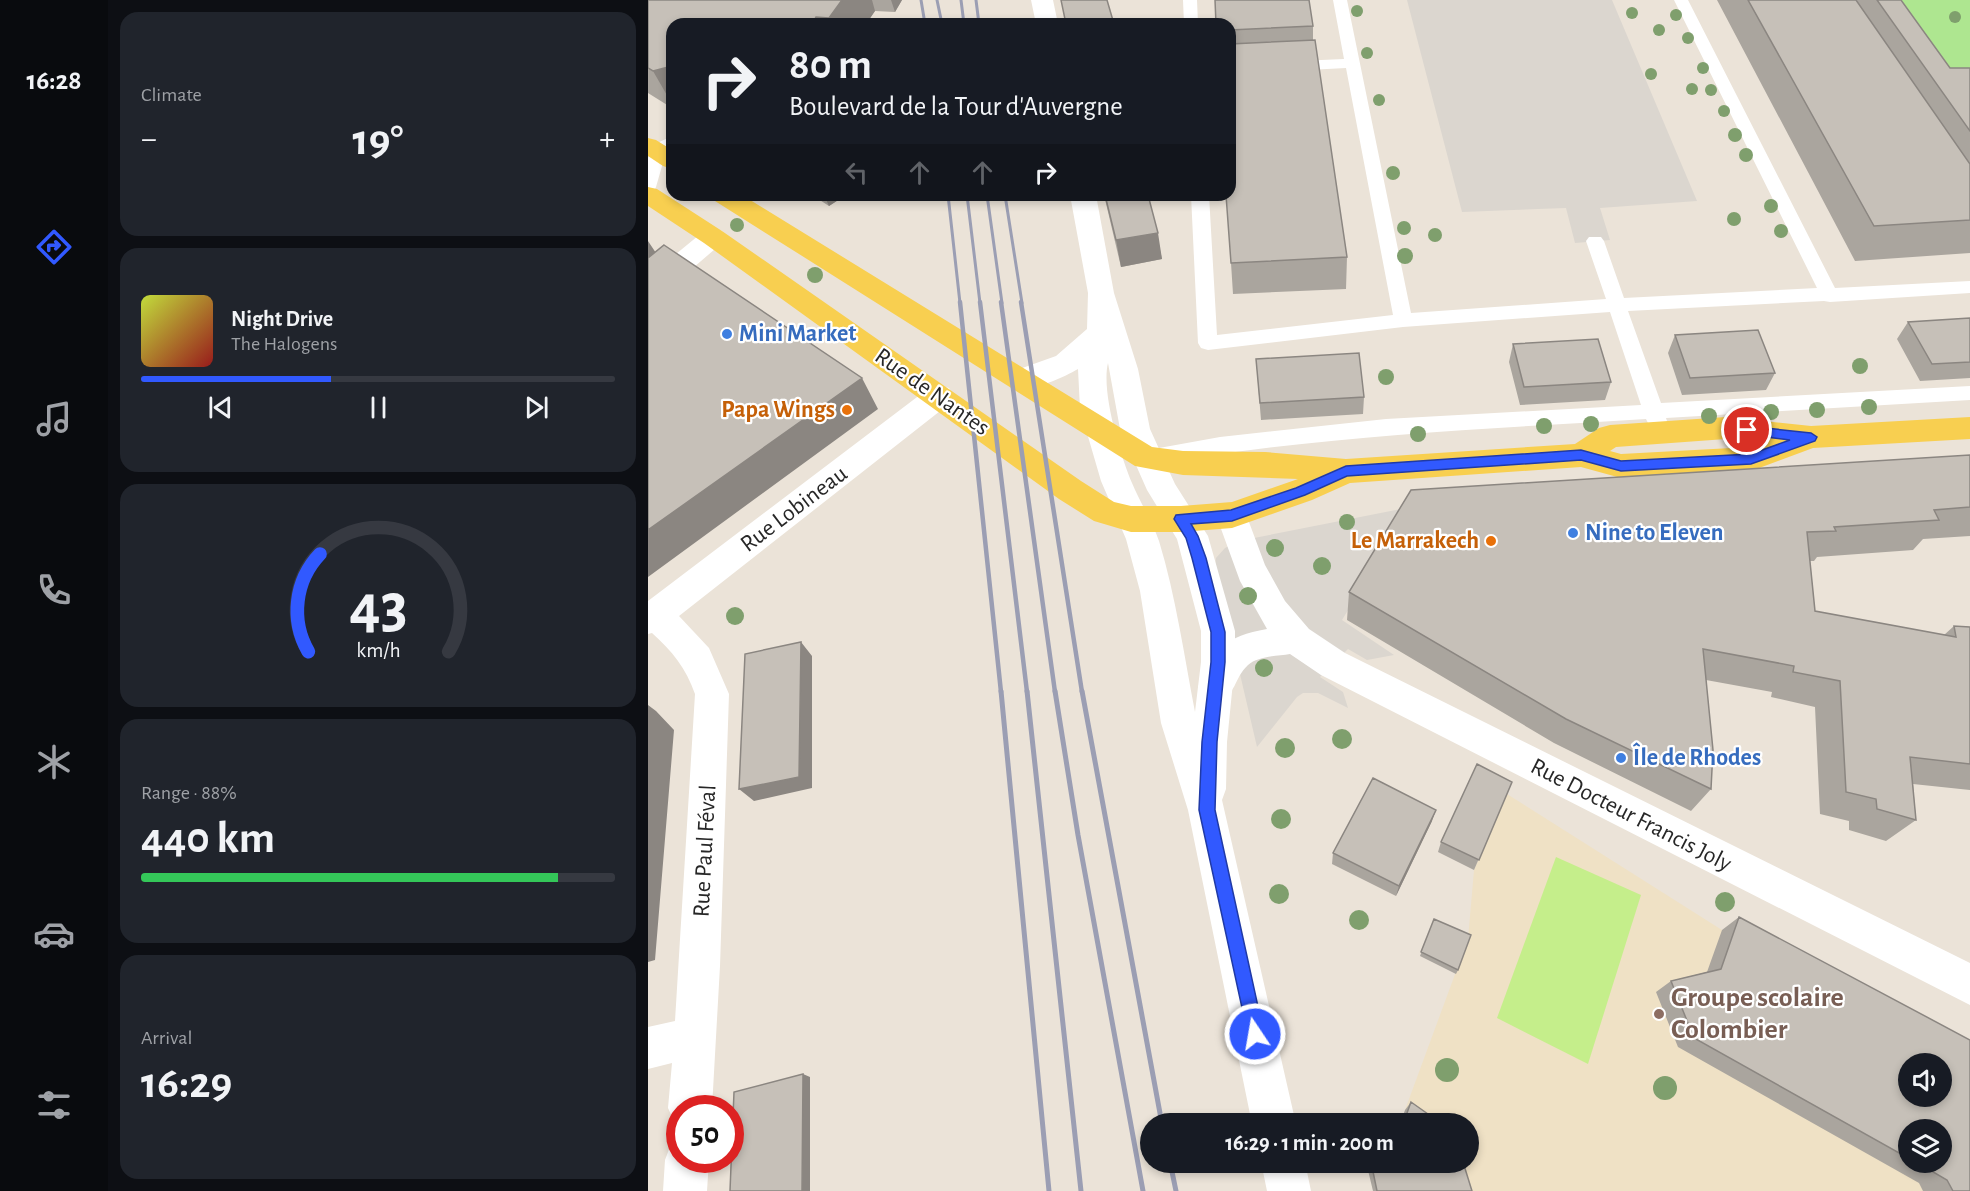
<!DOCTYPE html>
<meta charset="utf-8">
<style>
body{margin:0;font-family:"Alegreya Sans",sans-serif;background:#20242c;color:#f1f3f6;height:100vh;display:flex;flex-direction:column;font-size:22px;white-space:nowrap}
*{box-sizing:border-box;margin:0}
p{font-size:20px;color:#9ea1a6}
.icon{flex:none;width:33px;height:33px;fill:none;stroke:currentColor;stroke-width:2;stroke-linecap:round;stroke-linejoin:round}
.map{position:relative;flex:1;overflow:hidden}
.sheet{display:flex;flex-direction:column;gap:12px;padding:12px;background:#0d0f14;width:540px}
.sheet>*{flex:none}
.top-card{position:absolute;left:18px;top:18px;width:570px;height:183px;border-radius:18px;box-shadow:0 3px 9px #0003;background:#171b24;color:#f1f3f6;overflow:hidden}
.controls{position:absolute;left:1250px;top:1053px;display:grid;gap:12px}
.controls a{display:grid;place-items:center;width:54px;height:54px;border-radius:50%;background:#171b24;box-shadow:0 3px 9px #0003;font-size:30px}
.speed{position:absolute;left:18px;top:1095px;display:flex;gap:12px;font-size:30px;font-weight:700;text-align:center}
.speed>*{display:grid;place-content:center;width:78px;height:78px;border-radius:50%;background:#171b24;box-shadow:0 3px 9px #0003;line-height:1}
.speed .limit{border:9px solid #d22;background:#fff;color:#111}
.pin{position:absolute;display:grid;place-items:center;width:51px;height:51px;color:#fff;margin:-26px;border:3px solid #fff;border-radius:50%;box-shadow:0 2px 6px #0007}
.me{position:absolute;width:66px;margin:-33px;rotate:348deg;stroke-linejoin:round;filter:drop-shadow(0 0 4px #0008)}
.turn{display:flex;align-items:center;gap:21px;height:126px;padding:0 24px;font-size:27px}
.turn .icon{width:78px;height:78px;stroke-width:2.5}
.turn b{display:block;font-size:42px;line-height:51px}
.lanes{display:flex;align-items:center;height:57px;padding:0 24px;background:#0003;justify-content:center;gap:30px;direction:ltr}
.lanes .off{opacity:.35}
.big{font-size:45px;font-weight:700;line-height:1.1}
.sheet .widget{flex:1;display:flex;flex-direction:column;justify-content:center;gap:9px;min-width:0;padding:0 21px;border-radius:18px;background:#20242c}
.sheet .dial{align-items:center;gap:0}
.dial svg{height:156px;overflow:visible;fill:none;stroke:#363941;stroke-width:7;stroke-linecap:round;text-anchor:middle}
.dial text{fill:#f1f3f6;stroke:none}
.song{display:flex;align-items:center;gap:18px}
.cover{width:72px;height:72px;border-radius:9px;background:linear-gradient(135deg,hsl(70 70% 55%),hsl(0 70% 35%))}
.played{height:6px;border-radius:3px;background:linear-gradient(90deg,#3159ff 40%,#363941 40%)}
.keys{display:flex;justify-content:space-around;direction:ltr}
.heat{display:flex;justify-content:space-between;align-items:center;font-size:33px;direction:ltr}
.charge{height:9px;border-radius:4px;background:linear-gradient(90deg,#34c759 88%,#363941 0)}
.trip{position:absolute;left:492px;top:1113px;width:339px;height:60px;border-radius:30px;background:#171b24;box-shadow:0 3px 9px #0003;font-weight:700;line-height:60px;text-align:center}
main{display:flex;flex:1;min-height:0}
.menu{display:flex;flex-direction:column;width:108px;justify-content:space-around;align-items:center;background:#090b0e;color:#9ea1a6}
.menu .icon{width:42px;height:42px}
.menu .current{color:#3159ff}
.menu b{font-size:27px;color:#f1f3f6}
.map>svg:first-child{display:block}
</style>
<main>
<nav class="menu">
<b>16:28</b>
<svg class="icon current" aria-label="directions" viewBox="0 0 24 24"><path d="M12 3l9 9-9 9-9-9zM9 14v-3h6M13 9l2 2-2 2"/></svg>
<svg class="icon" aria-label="music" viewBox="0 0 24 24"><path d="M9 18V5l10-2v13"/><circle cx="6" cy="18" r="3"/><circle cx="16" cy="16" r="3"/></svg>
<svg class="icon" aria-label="phone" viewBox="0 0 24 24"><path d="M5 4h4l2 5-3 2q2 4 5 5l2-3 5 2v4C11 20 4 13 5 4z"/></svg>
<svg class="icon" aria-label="climate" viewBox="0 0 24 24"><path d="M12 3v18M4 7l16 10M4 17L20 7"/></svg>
<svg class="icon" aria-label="car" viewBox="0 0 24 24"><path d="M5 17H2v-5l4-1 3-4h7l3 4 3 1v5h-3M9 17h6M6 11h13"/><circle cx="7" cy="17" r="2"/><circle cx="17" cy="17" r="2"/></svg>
<svg class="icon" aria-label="filters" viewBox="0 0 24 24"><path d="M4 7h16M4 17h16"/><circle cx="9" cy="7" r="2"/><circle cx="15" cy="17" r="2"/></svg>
</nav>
<section class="sheet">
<div class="widget"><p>Climate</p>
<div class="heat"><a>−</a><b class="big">19°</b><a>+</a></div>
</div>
<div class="widget">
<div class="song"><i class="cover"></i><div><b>Night Drive</b><p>The Halogens</p></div></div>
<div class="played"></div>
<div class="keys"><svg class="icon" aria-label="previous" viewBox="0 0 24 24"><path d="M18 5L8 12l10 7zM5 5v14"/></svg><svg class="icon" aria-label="pause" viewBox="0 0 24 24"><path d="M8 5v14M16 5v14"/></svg><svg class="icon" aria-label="next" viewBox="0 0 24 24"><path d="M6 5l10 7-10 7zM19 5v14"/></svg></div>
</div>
<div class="widget dial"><svg viewBox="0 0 100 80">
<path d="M14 69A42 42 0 1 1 86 69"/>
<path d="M14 69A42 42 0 0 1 20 19" stroke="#3159ff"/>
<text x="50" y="56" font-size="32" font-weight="700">43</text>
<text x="50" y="72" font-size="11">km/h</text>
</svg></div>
<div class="widget"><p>Range · 88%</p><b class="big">440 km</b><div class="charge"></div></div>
<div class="widget"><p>Arrival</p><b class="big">16:29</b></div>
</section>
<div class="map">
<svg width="1322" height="1191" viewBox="0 0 1322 1191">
<rect width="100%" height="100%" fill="#ebe3d8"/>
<path fill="#efe1c5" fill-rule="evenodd" d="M859,794L1074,930L1302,1053L1322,1191H814L805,1163L820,1162V1124L777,1123L757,1110L820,939L826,870ZM1260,1064H1293V1096H1260ZM1260,1130H1293V1162H1260Z"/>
<path fill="#aee690" d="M1221,0H1322V105Z"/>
<path fill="#c5ee8b" d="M908,857L993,895L940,1064L849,1018Z"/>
<path fill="#dbd6cf" d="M759,0H964L1049,201L952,208L962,240L927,243L918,208L814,212Z
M763,507L694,620L746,655L719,660L700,649L672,677L695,692L700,708L670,693H655L649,697L609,747L567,567L568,558L577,548L591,541Z"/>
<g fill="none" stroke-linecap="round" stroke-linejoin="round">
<path fill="#fff" fill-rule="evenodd" d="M535,0H549L550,24H536Z
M685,0H699L763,313L958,299L938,241L941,237H953L956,241L976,298L1169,288L1026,0H1040L1187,288L1322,281V293L1182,302L1176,301L980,311L1013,403L1322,386V400L1018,418L1020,424L1017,429L1010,432L1003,429L998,419C834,429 670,436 507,464L500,462L497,456L500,450L572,437L738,419L993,405L962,312L755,327L560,350L553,348L550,343L543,195H561L569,335L745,315L698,68L582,74V64L696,59Z
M10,147L16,148L18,152L8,187L6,191L0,192V158L4,148Z"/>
<path fill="#fff" fill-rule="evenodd" d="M24,136V154L10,160L1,157V147Z
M65,228L74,231L78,237L74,243L10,298L0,300V277L56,231Z
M291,385L301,388L306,396L301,404L31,616L61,648L81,694L72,966L64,1108H32V1125L27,1123L20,1108L24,1063L0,1069V1027L27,1021L47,694C38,668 24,651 4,633L0,634V601L281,388Z
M584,502L595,506L617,565L637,601L661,629L697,653L1322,963V1005L673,675L642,654C630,656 610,656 600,665C585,679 590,694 567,703L555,698L550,687C567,649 577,636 619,629L592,581L568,515L573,506Z
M32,1141V1160H61L59,1191H15L17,1160L23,1144Z"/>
<path fill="#fff" fill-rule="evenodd" d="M383,0H405L410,24H388Z
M422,195H448L466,293L490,369L502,429L527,484L560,536L587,631V662L579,742L578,789L574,800L648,1124H604L540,810L513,723L492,591L478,539L453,481L432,409L430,369C412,379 383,393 363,386L359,379L363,372L408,356L439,329L440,293ZM460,363L472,429L499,490L529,539L553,631V662L547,712C536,655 528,597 511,541C504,521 492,502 484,483C472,454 453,392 460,363Z
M613,1162H657L663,1191H619Z"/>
<path fill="#f8cf50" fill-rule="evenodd" d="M0,138L8,140L24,150V169L15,166L0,156Z
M0,187L9,189L74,231L433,481L466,502L483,506H533L584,502L650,479L535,475L487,466L67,201L63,195H94L504,447L535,451L617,452L698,459L927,444L951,428L962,425L1078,417L1163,426L1322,417V439L1165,448L1103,471L973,478L933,467L702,483L664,500L584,528L533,532H483L446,521L411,499L56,243L0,206ZM1078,439L1113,443L1102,447L973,454L962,451L968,447Z"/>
<path stroke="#9b9eb3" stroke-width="3" d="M273,0L277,24
M289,0L294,24
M313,0L316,24
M328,0L331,24
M300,195L312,303
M319,195L332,303
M339,195L354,303
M357,195L374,303"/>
<path stroke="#9b9eb3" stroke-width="4.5" d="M312,302L353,692
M332,302L379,692
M353,302L407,692
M373,302L434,692"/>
<path stroke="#9b9eb3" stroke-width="5" d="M353,691L401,1191
M379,691L433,1191
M407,691L430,835L495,1191
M434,691L514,1124
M522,1162L528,1191"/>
</g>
<g fill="#7f9f6d">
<circle cx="709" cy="11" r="6"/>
<circle cx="984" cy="13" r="6"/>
<circle cx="1028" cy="15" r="6"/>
<circle cx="1307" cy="17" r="6"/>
<circle cx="1011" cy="30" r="6"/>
<circle cx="1040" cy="38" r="6"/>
<circle cx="719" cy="53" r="6"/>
<circle cx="1055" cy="68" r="6"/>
<circle cx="1003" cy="74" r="6"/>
<circle cx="1044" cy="89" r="6"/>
<circle cx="1063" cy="90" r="6"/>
<circle cx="731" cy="100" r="6"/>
<circle cx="1076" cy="111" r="6"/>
<circle cx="1087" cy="135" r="7"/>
<circle cx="1098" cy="155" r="7"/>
<circle cx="745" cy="173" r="7"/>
<circle cx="1123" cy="206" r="7"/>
<circle cx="1086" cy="219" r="7"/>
<circle cx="89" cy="225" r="7"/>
<circle cx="756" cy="228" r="7"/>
<circle cx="1133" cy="231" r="7"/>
<circle cx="787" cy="235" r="7"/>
<circle cx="757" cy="256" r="8"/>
<circle cx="167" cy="275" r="8"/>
<circle cx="1212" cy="366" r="8"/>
<circle cx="738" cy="377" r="8"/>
<circle cx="1221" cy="407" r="8"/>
<circle cx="1169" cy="410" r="8"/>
<circle cx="1123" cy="412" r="8"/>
<circle cx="1061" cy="416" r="8"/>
<circle cx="943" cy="424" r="8"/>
<circle cx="896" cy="426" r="8"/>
<circle cx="770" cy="434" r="8"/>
<circle cx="699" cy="522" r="8"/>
<circle cx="627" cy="548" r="9"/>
<circle cx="674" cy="566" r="9"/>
<circle cx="600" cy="596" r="9"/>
<circle cx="87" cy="616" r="9"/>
<circle cx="616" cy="668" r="9"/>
<circle cx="694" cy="739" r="10"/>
<circle cx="637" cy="748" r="10"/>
<circle cx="633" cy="819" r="10"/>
<circle cx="631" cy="894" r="10"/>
<circle cx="1077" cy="902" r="10"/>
<circle cx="711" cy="920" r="10"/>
<circle cx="799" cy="1070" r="12"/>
<circle cx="1017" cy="1088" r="12"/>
</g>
<path fill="#aaa59e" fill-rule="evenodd" d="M0,0H254L247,12L227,11L218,24H24V108L0,93Z
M1069,0H1253L1302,68H1322V253L1207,261Z
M582,24L665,26V40L699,257L698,289L585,294L583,263Z
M164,195H198L181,206Z
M456,195H500L514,259L473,267Z
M1322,318V378L1272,381L1249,339L1260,322Z
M1027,335L1127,373L1118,390L1034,395L1020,353Z
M865,344L963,382L957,400L872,405L861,362Z
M608,359L716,397L715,414L613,420Z
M1322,455V536L1275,539L1265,550L1169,557L1166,561H1162L1167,611L1296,635L1306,626L1322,627V790L1265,784L1268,820L1238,841L1201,830V821L1172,814L1167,707L1123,697L1124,692L1058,680L1063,789L1043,811L906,743L699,620L701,592Z
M864,782L826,870L790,852L793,842Z
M784,821L748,896L684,864L685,853Z
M1091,917L1322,1191H1275L1271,1183L1030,1047L1008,992L1023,981L1059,972L1074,930ZM1260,1130L1293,1162H1260Z
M786,919L810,970L808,974L772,956Z
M763,1102L794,1124H752L757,1110Z
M718,1162H815L824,1191H725Z"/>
<path fill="#8b8681" d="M194,0H224L227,11L218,24H183L181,18Z
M243,0H254L247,12Z
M168,17L171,24H164Z
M24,66V104L5,71Z
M176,195H198L181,206Z
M510,233L514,259L473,267L468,240Z
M0,241L14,262L0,275Z
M214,378L230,409L0,577V530Z
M153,642L164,656V788L106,801L91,789Z
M0,705L8,711L26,730L7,960L0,962Z
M788,810L784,821L748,896L751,886Z
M155,1074L162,1077V1191H154Z"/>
<path fill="#c6c0b8" stroke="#8b8681" stroke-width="1.5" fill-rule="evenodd" d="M0,0H194L181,18L168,17L164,24H24V66L5,71L0,68Z
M413,0H459L466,24H418Z
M567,0H661L665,26L582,30V24H568Z
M1100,0H1208L1322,164V220L1226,226Z
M1229,0H1253L1302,68H1322V131Z
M667,40L699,257L583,263L578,195H582V44Z
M457,195H500L510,233L468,240Z
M16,245L214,378L0,530V258Z
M1322,318V362L1284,364L1260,322Z
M1110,330L1127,373L1042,378L1027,335Z
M950,339L963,382L876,387L865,344Z
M711,353L716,397L612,403L608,359Z
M1322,455V507L1286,510L1291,520L1186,527L1188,531L1159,532L1167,611L1308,637L1306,626L1322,627V764L1262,757L1268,820L1229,809L1228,799L1198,792L1192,681L1145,672L1146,666L1055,649L1065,750L1063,789L918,719L701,592L763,490Z
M153,642L151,777L91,789L97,654Z
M829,764L864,782L831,860L793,842Z
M725,778L788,810L751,886L685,853Z
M1091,917L1322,1040V1191H1305L1299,1180L1268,1162H1293V1130H1260V1158L1046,1038L1023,981L1073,969ZM1260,1064H1293V1096H1260Z
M786,919L823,935L810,970L773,952Z
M155,1074L154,1191H82L86,1092Z
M763,1102L794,1124H755Z
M723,1162H815L824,1191H729Z"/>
<path fill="#3159ff" stroke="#203aa6" stroke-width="1.5" d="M1099,426L1163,433L1169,437L1167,441L1103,464L973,471L933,460L699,476L657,495L584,521L543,524L550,536L558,558L577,632V662L569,742L567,810L616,1034L613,1040L607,1043L601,1040L551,810L554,742L563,662V632L544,558L538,538L526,519L528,515L583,510L648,488L698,466L933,450L973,461L1103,454L1142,440L1094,434L1093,430Z"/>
<g fill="#3f7fe0" stroke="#fff" stroke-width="2">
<circle cx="79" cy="334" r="6"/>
<circle cx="925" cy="533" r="6"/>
<circle cx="973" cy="758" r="6"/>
</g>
<g fill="#e8710a" stroke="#fff" stroke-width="2">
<circle cx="199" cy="410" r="6"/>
<circle cx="843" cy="541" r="6"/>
</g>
<circle fill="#8d6e63" stroke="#fff" stroke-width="2" cx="1011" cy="1014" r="6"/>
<g text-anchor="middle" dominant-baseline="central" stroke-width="4.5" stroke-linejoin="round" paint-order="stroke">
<g font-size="24" font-weight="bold" fill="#366cbe" stroke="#fff" text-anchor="start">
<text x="91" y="334">Mini Market</text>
<text x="937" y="533">Nine to Eleven</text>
<text x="985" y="758">Île de Rhodes</text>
</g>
<g font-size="24" fill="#272727" stroke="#fff">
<text transform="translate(284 392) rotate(35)">Rue de Nantes</text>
<text transform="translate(146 509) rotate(-37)">Rue Lobineau</text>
<text transform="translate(983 815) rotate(27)">Rue Docteur Francis Joly</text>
<text transform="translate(57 851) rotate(-87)">Rue Paul Féval</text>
</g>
<g font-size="24" font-weight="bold" fill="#c56008" stroke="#fff" text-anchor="end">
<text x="187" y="410">Papa Wings</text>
<text x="831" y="541">Le Marrakech</text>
</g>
<g font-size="28" font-weight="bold" fill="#785e54" stroke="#fff" text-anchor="start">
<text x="1023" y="998">Groupe scolaire<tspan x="1023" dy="32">Colombier</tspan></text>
</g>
</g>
</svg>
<div class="controls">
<a><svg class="icon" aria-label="sound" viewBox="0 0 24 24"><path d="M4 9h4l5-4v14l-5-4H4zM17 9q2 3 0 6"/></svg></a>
<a><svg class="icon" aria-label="layers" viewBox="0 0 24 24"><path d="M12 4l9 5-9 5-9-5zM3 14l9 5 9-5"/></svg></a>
</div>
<div class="speed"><div class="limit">50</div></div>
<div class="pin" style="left:1099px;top:430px;background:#d93025"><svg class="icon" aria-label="arrive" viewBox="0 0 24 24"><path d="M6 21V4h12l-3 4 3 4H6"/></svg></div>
<svg class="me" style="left:607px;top:1034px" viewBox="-20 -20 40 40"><circle r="17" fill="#3159ff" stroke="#fff" stroke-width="3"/><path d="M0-11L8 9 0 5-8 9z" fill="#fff"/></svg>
<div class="trip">16:29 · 1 min · 200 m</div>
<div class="top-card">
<div class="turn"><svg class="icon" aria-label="right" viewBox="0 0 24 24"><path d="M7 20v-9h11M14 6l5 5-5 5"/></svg><div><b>80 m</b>Boulevard de la Tour d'Auvergne</div></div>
<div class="lanes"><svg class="icon off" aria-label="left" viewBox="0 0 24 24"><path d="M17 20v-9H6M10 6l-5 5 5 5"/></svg><svg class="icon off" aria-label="ahead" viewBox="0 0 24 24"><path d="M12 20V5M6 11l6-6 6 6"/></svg><svg class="icon off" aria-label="ahead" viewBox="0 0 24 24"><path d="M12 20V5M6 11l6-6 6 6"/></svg><svg class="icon" aria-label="right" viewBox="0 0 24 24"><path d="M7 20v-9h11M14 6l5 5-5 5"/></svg></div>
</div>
</div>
</main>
